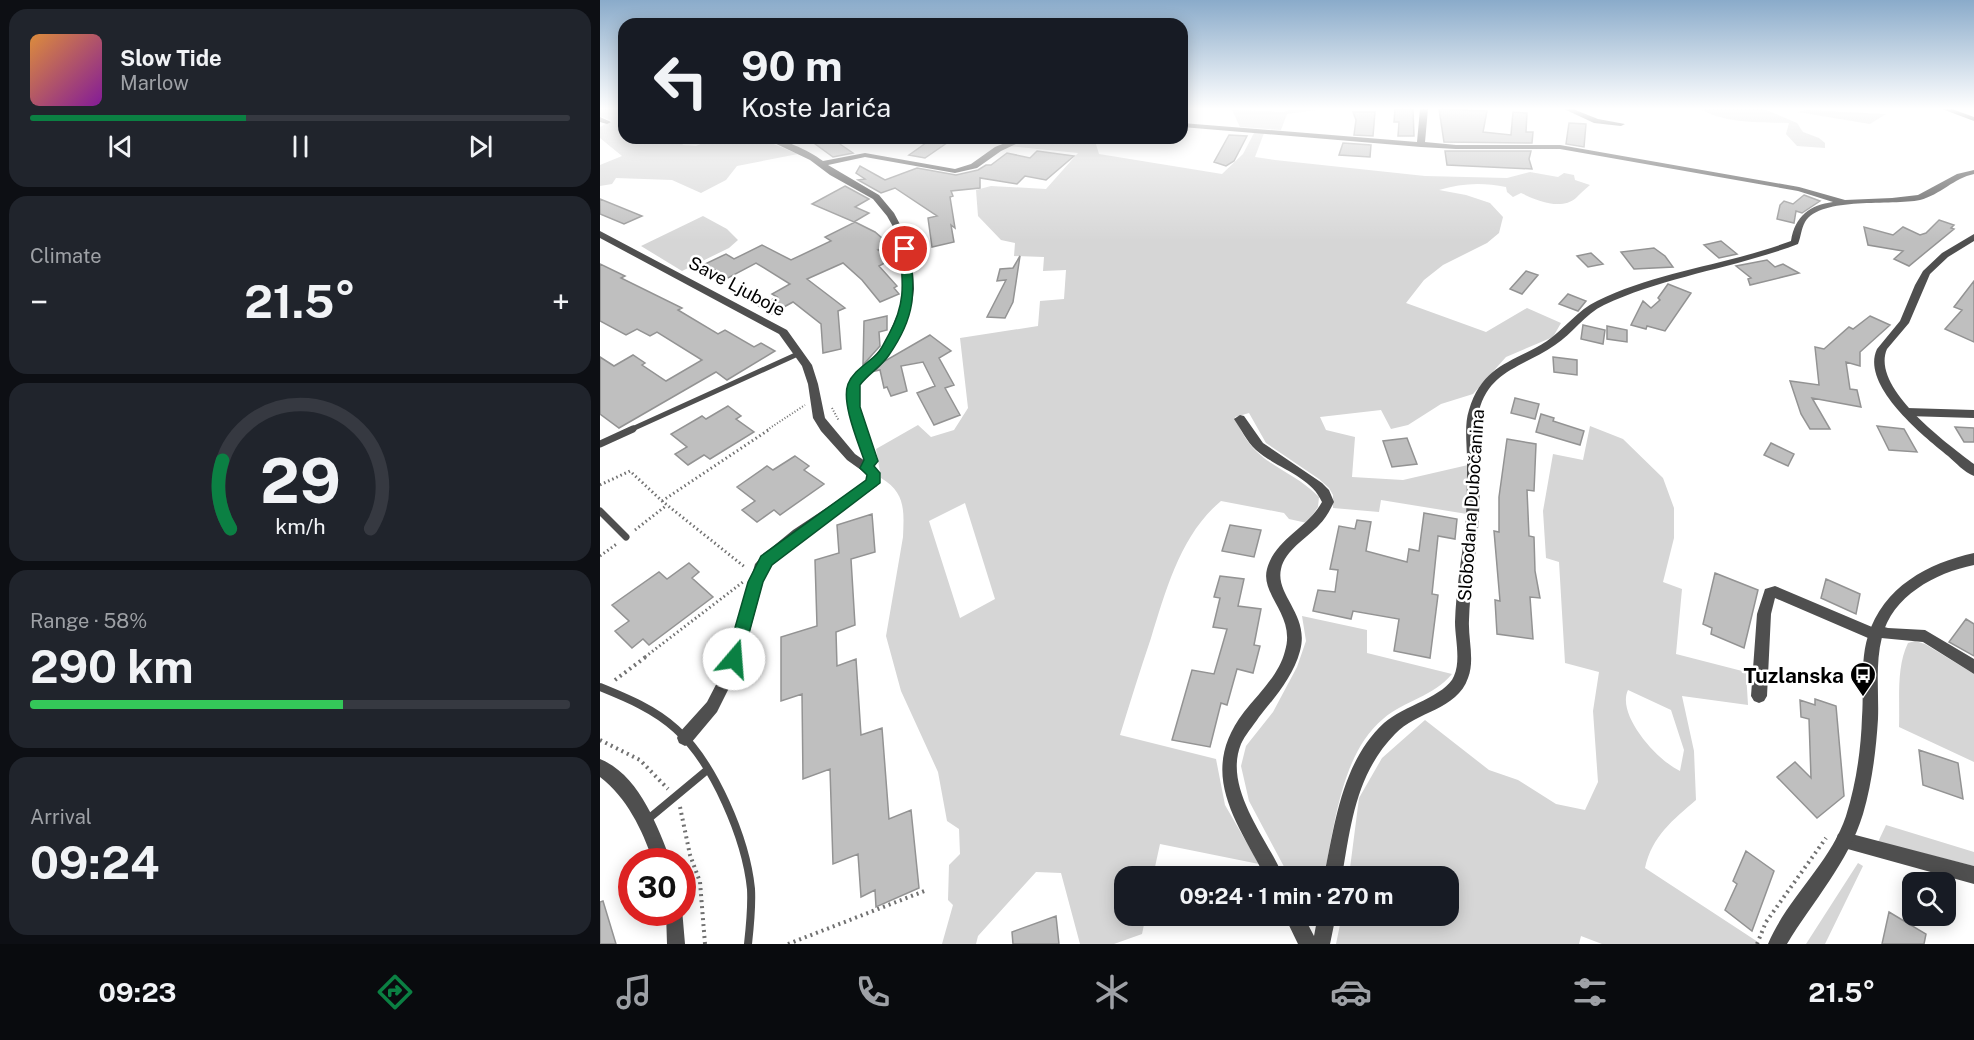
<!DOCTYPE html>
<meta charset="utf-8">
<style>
body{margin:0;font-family:"Public Sans",sans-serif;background:#20242c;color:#f1f3f6;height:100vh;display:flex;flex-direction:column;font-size:22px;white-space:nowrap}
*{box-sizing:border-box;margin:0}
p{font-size:20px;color:#9ea1a6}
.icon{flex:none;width:33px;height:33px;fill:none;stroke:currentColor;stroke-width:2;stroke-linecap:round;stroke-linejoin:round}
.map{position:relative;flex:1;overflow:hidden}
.panel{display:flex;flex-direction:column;gap:9px;padding:9px;background:#0d0f14;width:600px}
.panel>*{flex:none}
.banner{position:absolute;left:18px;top:18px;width:570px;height:126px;border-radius:18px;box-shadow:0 3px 15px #0003;background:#171b24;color:#f1f3f6;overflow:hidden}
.fabs{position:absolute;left:1302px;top:872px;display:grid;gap:12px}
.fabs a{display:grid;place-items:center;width:54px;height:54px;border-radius:12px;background:#171b24;box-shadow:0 3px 15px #0003;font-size:30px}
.speed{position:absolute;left:18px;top:848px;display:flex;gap:12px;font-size:30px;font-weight:700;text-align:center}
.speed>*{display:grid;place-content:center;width:78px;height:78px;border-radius:50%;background:#171b24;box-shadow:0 3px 15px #0003;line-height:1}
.speed .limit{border:9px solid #d22;background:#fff;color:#111}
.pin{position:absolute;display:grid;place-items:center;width:51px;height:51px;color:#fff;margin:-26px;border:3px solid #fff;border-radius:50%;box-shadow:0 2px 6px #0007}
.me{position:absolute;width:66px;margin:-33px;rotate:18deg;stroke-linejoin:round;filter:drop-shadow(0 0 4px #0008)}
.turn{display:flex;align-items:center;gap:21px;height:126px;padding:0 24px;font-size:27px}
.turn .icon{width:78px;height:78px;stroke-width:2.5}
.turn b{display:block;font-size:42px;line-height:51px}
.big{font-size:45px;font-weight:700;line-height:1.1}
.panel .card{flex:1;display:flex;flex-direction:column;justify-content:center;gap:9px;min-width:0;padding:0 21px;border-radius:18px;background:#20242c}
.panel .dial{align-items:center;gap:0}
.dial svg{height:156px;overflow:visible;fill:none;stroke:#363941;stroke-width:7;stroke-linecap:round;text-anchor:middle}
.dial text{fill:#f1f3f6;stroke:none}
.song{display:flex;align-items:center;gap:18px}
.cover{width:72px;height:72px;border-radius:9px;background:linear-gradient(135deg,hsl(30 70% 55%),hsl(290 70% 35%))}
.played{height:6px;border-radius:3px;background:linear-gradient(90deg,#0b8043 40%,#363941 40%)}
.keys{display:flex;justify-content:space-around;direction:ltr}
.heat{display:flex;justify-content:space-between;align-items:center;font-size:33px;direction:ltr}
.charge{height:9px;border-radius:4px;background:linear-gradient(90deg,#34c759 58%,#363941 0)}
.trip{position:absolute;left:514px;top:866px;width:345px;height:60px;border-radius:18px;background:#171b24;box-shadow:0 3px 15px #0003;font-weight:700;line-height:60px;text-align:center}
.menu{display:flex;height:96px;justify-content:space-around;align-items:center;background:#090b0e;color:#9ea1a6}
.menu .icon{width:42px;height:42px}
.menu .current{color:#0b8043}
.menu b{font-size:27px;color:#f1f3f6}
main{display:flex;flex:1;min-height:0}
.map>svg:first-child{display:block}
</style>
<main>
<section class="panel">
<div class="card">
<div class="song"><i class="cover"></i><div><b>Slow Tide</b><p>Marlow</p></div></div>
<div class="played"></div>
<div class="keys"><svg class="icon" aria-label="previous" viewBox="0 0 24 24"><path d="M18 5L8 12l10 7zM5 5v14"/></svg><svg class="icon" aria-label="pause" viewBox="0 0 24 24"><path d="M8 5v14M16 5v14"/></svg><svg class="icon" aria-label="next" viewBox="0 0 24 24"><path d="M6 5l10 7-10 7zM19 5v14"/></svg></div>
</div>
<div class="card"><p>Climate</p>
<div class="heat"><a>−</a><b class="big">21.5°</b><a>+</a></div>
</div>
<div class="card dial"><svg viewBox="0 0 100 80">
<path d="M14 69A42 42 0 1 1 86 69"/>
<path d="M14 69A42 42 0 0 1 10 34" stroke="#0b8043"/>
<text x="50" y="56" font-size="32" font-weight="700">29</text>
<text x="50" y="72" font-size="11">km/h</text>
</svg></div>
<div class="card"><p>Range · 58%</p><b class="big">290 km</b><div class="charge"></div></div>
<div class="card"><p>Arrival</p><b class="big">09:24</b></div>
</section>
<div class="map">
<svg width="1374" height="944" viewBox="0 0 1374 944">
<rect width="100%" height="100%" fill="#fff"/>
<path fill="#d6d6d6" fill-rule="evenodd" d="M0,109H24V138H69L80,140L83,145L96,146L115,138H158L198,154L137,166L126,180L101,193L72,180L16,178L12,184L0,186V165L22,156L0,138V127L12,121L0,116Z
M692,109L717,110L687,114L681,130L640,127L632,110L684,112Z
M1100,109H1164L1197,123L1203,132L1219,138L1225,143V148L1197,146L1186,134L1189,123C1159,122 1127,124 1100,109Z
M1207,110L1286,114L1270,124L1198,112Z
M654,133H664L655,157L675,160L825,176L907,178L930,172L958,177L964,173L974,175L975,180L990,185C985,189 980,194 976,198C961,211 936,200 921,193L913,197L907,192L906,187C883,182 861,183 839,190L866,195L890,203L903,217L899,233L887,243L843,265L824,280L806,303L886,332L927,308L961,323L953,337L906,357L873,394L841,404L808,425L791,429L781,410L720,417L726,430L755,437L752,477L803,480L868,465L867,514L781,500L779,512L733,508V495L729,488L719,479L666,443L649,413L635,417C654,467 687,465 719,497L718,507L707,523L689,519L684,513L621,501C581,534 566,590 551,638C540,670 530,703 520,735L616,759L625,805L659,864L560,844L553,876H525V915H546L542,934L514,944H480L461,873L436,872L378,936L376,944H342L353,905L348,900L349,865L360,854L359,829L347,821L338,772L301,691L286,636L303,537C304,511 306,493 281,478L276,449L318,425L331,437L354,430L368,408L360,338L438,326L440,301L464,299L466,270L443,271L444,257L414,256L415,243L401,240L378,216L376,190L391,186L446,189L478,153L408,146L434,138H494L499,154L622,174L643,154ZM365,503L395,599L360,618L329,521Z
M103,216L127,229L138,240L129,248L82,271L41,246Z
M990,426L1023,439L1063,478L1074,508V538L1063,582L1082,589L1076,654L1146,672L1148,705L1082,696L1094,751L1096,800C1073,820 1052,836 1045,868L1158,942L1157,944H1002L981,936L979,944H736L742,915H849V876H749L759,798L782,758L825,720L889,770L918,780L956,804L985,810L998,782L993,711L999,672L965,663L959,562L946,558L943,511L953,454L983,460ZM1028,690L1071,710L1084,750L1080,771C1058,761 1016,715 1028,690Z
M702,616L767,630V653L852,674C833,697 805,700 783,719C741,754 735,825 724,876H689L649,801L641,766L646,746L673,712L697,667L706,641Z
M1315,641L1325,644L1374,674V762L1299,727C1300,700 1296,667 1308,643Z
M1286,825L1374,852V866L1278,842Z
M1258,863L1263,866L1225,944H1206Z"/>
<path fill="#bfbfbf" stroke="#939393" stroke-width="1.5" d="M795,109H813L814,136H798L799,122H794Z
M839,109L887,111L883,132L911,135L913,112L927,113L926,132H933L932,143L844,142Z
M753,112H775L773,136L754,135L756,120Z
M969,123L986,124L984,147L966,144Z
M629,135L647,136L634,161L626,166L614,162Z
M207,138H231L253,153L233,157Z
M333,138H354L325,158L309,155Z
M743,143L771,145L770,157L739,155Z
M437,151L474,156L446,180L425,176L417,184L380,178V188L351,191L353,196L350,197L355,228L351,225L354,242L332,247L328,218L337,216L295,188L281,193L258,180L265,179L256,173L260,166L285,180L317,168L356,175L378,170L386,165H391L407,153L430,158Z
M845,151H931L929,159L932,169L847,165Z
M245,186L269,199L255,207L269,213L254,222L212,204Z
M1204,195L1220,201L1202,213L1196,211L1194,223L1177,219L1180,205L1184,201L1193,204Z
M0,199L42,216L24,224L0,214Z
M1339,220L1354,225L1351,228L1354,229L1309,266L1294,259L1303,251L1268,245L1264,227L1293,235L1303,227L1320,235L1326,233Z
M255,222L275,232L290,245L278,250L292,259L279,266L297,286L294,288L299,294L280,302L262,280L243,263L207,279L245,308L238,311L241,349L223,353L221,324L193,302L171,314L159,306L177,297L172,294L190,284L156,263L128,278L105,264L126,254L134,259L162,245L191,260L231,241L225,237Z
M1121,241L1137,254L1119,258L1104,245Z
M1054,248L1065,256L1073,267L1034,269L1021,252Z
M991,253L1003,264L988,267L977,256Z
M420,256L413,302L405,318L387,317L406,280L397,281L400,269L413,268Z
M1167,260L1175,267L1183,264L1199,273L1150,285L1148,279L1151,278L1136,266Z
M0,264L25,276L21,278L82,308L78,310L118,334L125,330L154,347L161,343L175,351L127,380L116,372L19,428L0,414V357L14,366L33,355L45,363L42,365L66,381L102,360L57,332L50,336L37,329L26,335L0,321Z
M926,271L938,275L922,294L910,289Z
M1374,281V342L1345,329L1362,310L1354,307Z
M1068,284L1091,293L1065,331L1047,326L1046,329L1031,325L1043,301L1051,308L1060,300L1058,298Z
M968,294L986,301L978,311L959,304Z
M287,316V330L279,332L280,346L263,365L264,321Z
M1270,316L1290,325L1260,352V366L1246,362L1250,389L1257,390L1261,407L1212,398L1230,429H1210L1201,414L1190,381L1219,385L1215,347L1224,349L1249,327L1253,329Z
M983,325L1005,330L1003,344L981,339Z
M1007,326L1027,330V342L1007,339Z
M330,335L351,351L339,358L354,385L345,388L360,415L334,425L317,393L335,386L323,362L301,366L307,391L291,396L287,387L284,388L280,370L275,371L283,362Z
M953,357L977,360V375L954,372Z
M915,398L939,404L935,419L911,413Z
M128,406L141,416L136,419L154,432L110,459L104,455L88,465L75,454L87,447L71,434L102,416L106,419Z
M941,414L954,418L953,421L984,431L980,445L936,432Z
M1277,426L1304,429L1317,452L1289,450Z
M1355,427L1374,428V442H1364Z
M807,438L817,464L792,467L783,441Z
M907,439L936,444L934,491L927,490L929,536L934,537L935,571L940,598L930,597L933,639L897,634L895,600L900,601L894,531L899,532V497Z
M1171,443L1194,454L1188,466L1164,455Z
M195,456L209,466L204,470L224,484L180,515L174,510L157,522L142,510L155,501L137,487L167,466L173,470Z
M824,513L857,519L855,539L838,536L832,594L838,595L830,658L794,651L799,619L753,611L751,619L713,611L718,590L735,592L738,570L730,569L739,526L755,529L757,520L771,522L766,551L807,562L809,549L819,551Z
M272,514L275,552L251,559L255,625L236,632L237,666L256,659L261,735L282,728L289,819L311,810L319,888L276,907L275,890L261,897L258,854L233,864L230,769L203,779L202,694L181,701V637L217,626L215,560L239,553L237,525Z
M630,525L661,530L654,557L622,551Z
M89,563L99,572L92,578L113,597L49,645L43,639L32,648L15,631L29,621L12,605L59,572L67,579Z
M1115,573L1158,590L1144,648L1111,634L1112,628L1103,624Z
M620,576L644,579L638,606L661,609L654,645L660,646L653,673L637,669L627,705L621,703L610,747L572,740L592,670L614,674L627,629L613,627L620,598L614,597Z
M1226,579L1260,594L1256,614L1221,598Z
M1366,619L1374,624V656L1349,642Z
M1215,699L1236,706L1244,796L1217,818L1177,777L1195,762L1211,778L1209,719L1201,717L1200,700L1215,705Z
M1319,750L1358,763L1363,799L1323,785Z
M1146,851L1174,871L1152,931L1125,910L1137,884L1133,881Z
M3,901L16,944H0V902Z
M1289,912L1326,934L1324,944H1282Z
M456,916L459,944H413L412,932Z"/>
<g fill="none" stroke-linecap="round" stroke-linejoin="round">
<path stroke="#717171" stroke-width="2" stroke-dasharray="1 2" stroke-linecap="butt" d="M232,408L239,421
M167,430L205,405"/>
<path stroke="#717171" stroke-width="3" stroke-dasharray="1.5 3" stroke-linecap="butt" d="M0,485L30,471L62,501L146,568
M62,501L170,429
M35,530L67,505
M0,556L18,543
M45,657L143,582"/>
<path stroke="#717171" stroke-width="4" stroke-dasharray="2 4" stroke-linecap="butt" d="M15,680L47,656
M0,740L40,760L68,789
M80,807L90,855L100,882L105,944
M188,944L327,890
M1157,944L1166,922L1226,838"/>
<path stroke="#4f4f4f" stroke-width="5" d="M30,430L200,353"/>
<path stroke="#4f4f4f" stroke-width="7" d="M0,444L33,429
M0,511L26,537"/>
<path stroke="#4f4f4f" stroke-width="8" d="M0,687C27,698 54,709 76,729C114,763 146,839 151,889C152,907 150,926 148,944
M47,820L106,771"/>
<path fill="#4f4f4f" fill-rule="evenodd" d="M820,109H828L825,142L856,145H960L1199,187L1245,200L1292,198L1318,195L1357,174L1374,170V174C1354,178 1340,195 1320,200C1292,206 1221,196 1205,222C1201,229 1201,237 1198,244C1135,268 1066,276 1004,305C985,314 972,334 955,345C925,366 889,370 879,411C876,427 878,445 879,461C880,484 880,506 878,529C875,559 870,590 869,620C868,639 875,660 868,678C857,710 817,711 795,734C756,774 751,824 742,876H724C735,823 742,762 784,723C803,706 846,696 854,676C861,660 855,638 855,622C856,592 861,561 865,532C867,507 867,484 867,459C867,444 864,425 869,410C883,364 913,363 947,341C964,329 978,310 997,301C1058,271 1127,265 1191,241C1195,216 1210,205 1233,202L1198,191L960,149H856L821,147L582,127V123L817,142Z
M964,109H973L998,119L1025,124L1021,126L994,123Z
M1342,109H1352L1374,117V121Z
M0,117L11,122L7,124L0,122Z
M164,138C183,138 208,150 223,161L265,153L355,169L371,164L395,147L418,138H429L401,151L377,168L355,173L265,157L228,165L279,195L294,213L304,232L312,257L314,289L312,304L293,348L258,386L260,407L277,461L274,467L280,473L277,486L202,538L166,571L147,642L135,676L117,712L91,743L85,746L79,743L77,738L79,733L107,702L122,673L133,642L155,564L165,553L193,530L267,481L268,475L247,460L221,431L213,418L208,384L202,366L179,334L0,238V231L187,330L212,365L218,384L225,418L255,454L265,461L248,407V385L284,345L302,304L304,289L302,257L296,232L287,216L273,199L230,175L210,160Z
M1307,408L1374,410V418L1307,416L1301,412Z
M640,415L644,416L663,443L722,483L729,490L734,502C730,510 726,518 719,525C707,538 685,550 681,569C675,595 710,615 700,651C693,677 675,697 659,717C653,726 645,735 641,744C623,788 667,838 683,876H665C635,819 598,772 644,712C659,693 679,675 685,651C696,615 660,595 667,569C675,539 708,528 722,502C711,476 676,468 656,450C647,442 641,429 634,419Z
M1175,586L1272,627L1277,625L1288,628L1325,630L1374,659V674L1323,642L1281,638L1275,641L1175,598L1171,614L1167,696L1164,701L1159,703L1154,701L1151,696L1157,614L1165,589Z
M1244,832L1374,866V884L1244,848L1238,846L1236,840L1238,834Z
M684,915H703L714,936L718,915H736L730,944H698Z"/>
<path fill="#4f4f4f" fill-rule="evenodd" d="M1374,234V241L1348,257L1330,274L1309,323L1287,349C1270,388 1348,444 1374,464V476C1364,472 1356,463 1348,456C1323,436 1260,385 1277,349L1300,321L1315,285L1323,271L1342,253Z
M1374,553V565C1335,573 1292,596 1282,637C1275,664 1279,692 1278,719C1276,751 1272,783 1263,814C1248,863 1213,901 1187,944H1168C1187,898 1230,864 1246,816C1256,784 1261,750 1262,717C1264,691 1260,661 1268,636C1283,587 1328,563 1374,553Z
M0,759C39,775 57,825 71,861H53C42,829 27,798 0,777Z
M82,909L85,944H67L66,912H82Z"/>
</g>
<linearGradient id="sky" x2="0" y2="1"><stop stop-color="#8aabca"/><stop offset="0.45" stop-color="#fff"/><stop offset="1" stop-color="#fff" stop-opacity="0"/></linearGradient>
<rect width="1374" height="241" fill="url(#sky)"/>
<path fill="#0b8043" stroke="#07532c" stroke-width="1.5" d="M305,246L310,249C315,294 316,316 289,355C281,367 268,374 260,385V407L278,461L274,466L280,473V483L172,565L163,582L142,659L140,664L134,667L128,664L126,659L148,582L161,556L266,480L267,475L260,468L264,460C258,442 241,402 248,384C253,371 268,363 277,354C282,349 285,341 289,334C306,303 303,283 300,249Z"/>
<defs>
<symbol id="bus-pin" viewBox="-11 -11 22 30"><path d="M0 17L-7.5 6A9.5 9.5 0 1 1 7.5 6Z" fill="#000" stroke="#fff"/><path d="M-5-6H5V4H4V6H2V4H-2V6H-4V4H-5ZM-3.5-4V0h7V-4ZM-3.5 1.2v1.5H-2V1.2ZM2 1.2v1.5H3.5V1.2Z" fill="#fff"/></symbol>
</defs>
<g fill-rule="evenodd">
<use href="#bus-pin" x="1248" y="660" width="30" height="40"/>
</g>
<g text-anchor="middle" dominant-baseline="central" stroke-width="5" stroke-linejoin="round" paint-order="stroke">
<g font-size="18" fill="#000" stroke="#fff">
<text transform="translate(137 286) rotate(28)">Save Ljuboje</text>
<text transform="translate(871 505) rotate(-86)">Slobodana Dubočanina</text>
</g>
<g font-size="21" font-weight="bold" fill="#000" stroke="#fff" text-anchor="end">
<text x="1244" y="675">Tuzlanska</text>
</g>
</g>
</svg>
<div class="fabs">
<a><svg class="icon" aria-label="search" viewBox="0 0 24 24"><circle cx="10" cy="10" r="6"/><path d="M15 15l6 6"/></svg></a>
</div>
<div class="speed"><div class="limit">30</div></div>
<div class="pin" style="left:305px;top:249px;background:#d93025"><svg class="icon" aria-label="arrive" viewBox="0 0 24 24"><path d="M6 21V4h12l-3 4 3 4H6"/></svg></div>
<svg class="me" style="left:134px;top:659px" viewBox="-20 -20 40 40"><circle r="19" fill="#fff"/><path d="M0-13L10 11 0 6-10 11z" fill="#0b8043"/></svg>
<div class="trip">09:24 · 1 min · 270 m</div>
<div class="banner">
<div class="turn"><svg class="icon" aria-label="left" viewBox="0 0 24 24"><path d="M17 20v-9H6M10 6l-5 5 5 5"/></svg><div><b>90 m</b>Koste Jarića</div></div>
</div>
</div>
</main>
<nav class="menu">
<b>09:23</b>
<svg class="icon current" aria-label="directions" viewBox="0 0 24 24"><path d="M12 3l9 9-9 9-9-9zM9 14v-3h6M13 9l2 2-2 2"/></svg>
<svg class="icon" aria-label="music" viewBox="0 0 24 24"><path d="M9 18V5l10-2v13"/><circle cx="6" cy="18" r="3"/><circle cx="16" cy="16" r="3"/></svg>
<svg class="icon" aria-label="phone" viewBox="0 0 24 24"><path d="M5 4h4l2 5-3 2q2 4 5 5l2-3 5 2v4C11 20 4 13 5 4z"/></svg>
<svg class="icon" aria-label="climate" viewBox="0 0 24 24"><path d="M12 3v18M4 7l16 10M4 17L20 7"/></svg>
<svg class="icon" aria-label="car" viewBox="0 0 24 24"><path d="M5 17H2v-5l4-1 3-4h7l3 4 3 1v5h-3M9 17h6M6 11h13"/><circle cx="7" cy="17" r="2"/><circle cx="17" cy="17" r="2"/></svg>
<svg class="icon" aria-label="filters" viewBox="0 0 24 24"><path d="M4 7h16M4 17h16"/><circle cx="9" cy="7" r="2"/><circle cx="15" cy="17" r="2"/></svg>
<b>21.5°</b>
</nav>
